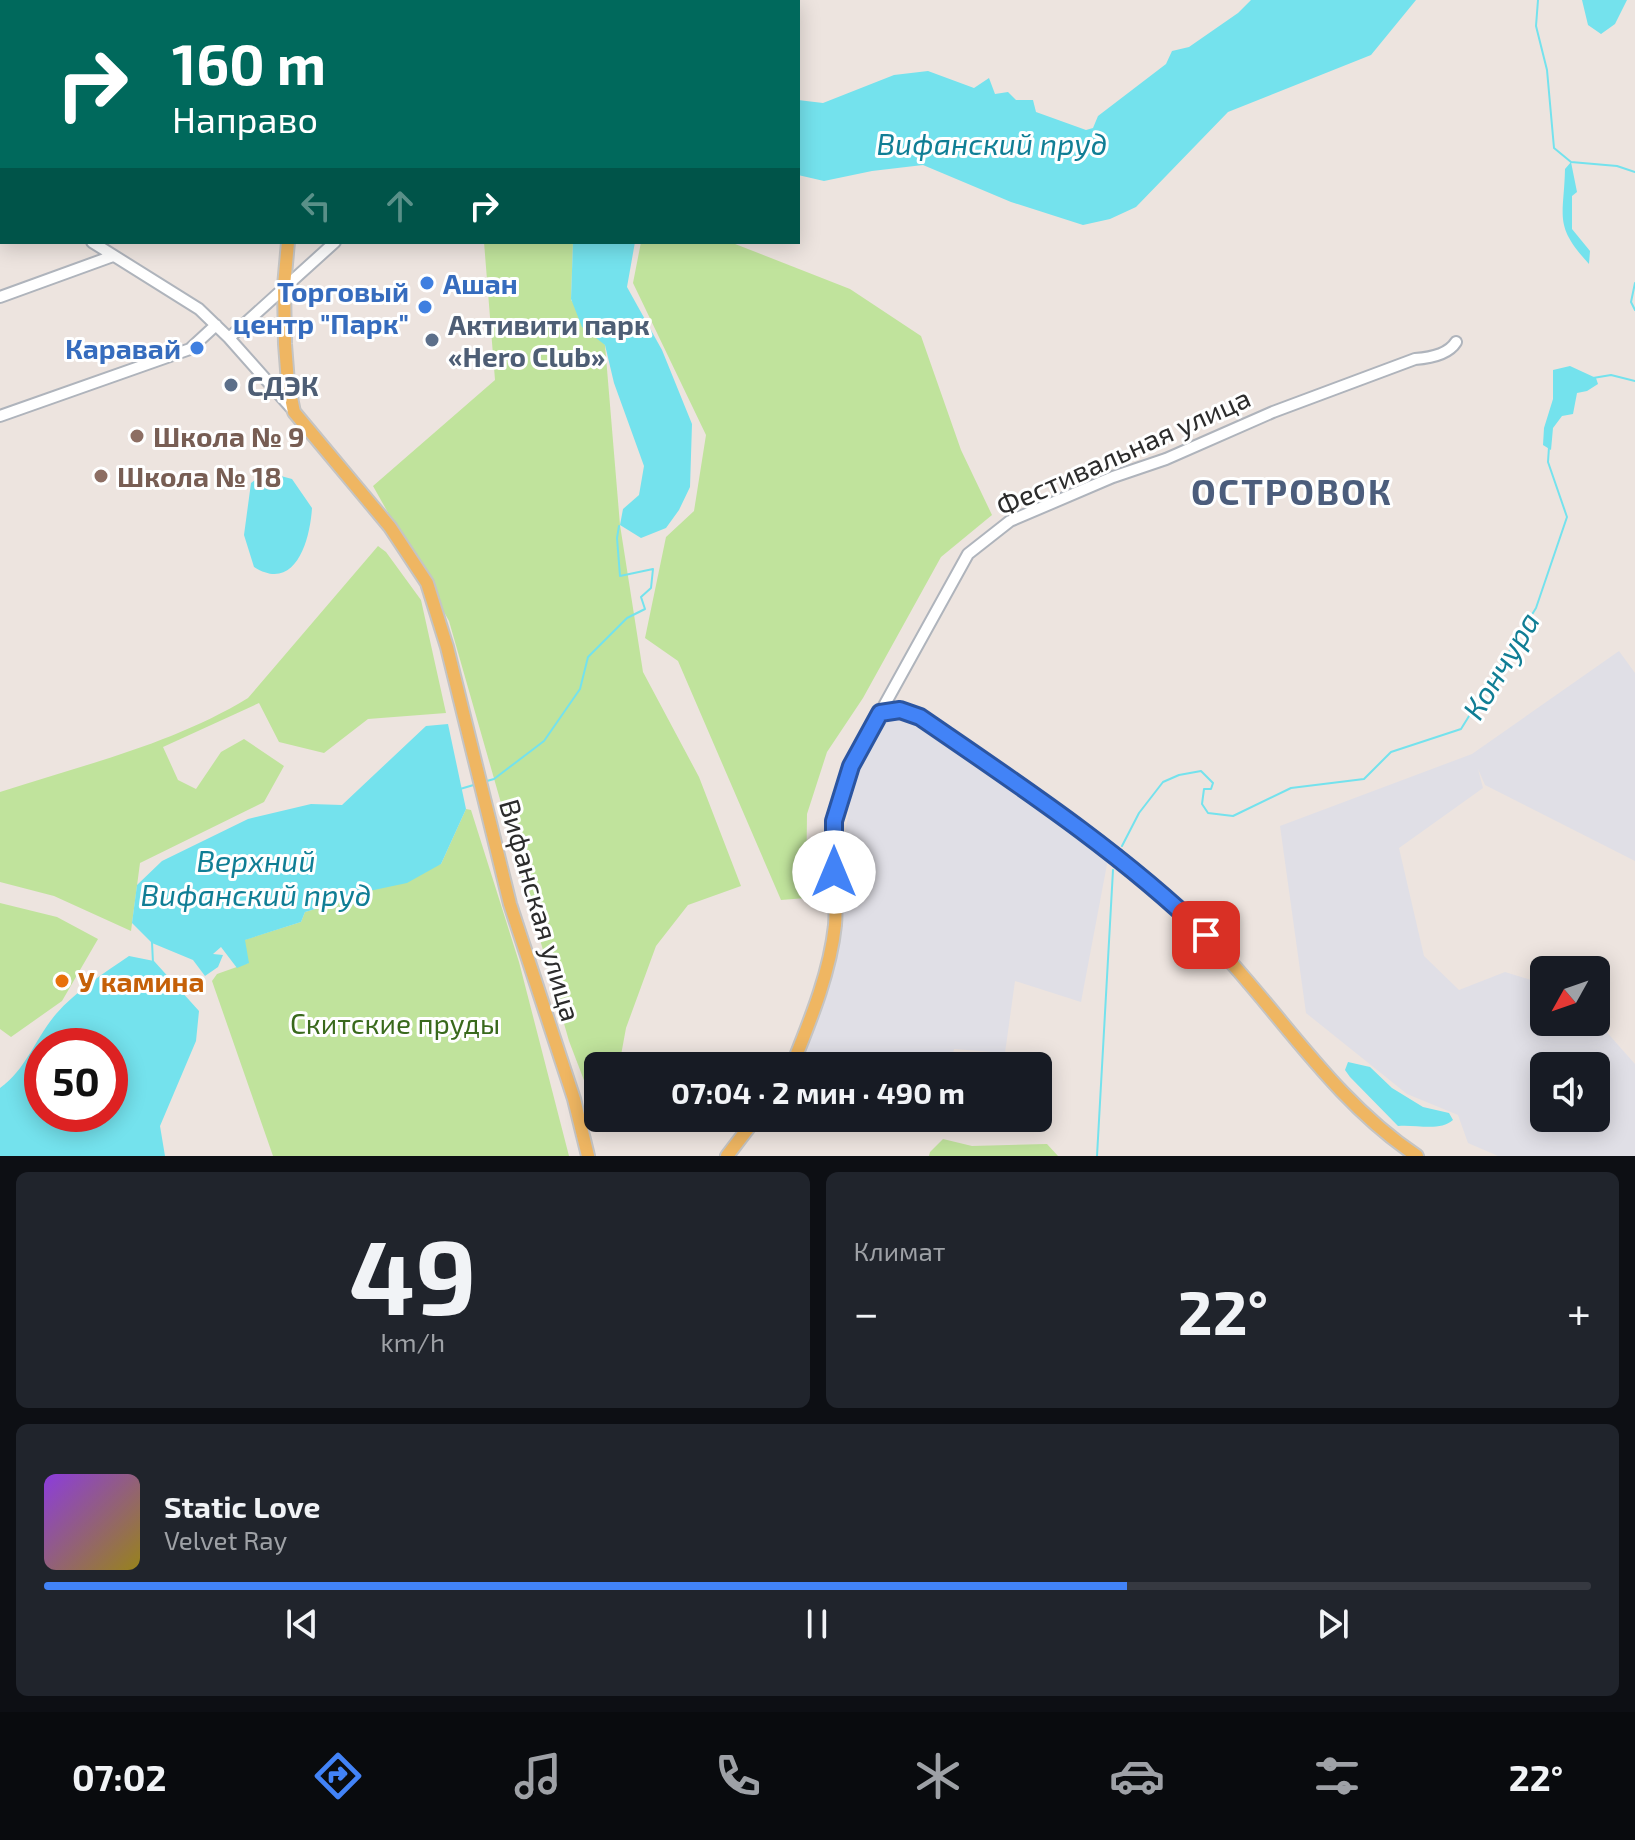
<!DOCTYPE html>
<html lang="ru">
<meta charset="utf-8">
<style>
body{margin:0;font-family:"Exo 2",sans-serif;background:#20242c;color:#f1f3f6;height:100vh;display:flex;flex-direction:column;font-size:30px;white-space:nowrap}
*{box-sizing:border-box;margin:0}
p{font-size:26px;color:#9ea1a6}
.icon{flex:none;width:44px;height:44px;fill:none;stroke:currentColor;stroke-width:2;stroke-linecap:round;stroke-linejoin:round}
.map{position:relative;height:1156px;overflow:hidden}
.sheet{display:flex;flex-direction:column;gap:16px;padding:16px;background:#0d0f14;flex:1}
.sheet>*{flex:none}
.guide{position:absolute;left:0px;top:0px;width:800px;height:244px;box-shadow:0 4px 20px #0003;background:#00695c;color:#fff;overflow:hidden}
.needle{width:52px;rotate:230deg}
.buttons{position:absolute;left:1530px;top:956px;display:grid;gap:16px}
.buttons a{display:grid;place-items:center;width:80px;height:80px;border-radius:12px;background:#171b24;box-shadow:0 4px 20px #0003;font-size:40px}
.speed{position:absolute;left:24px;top:1028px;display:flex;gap:16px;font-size:40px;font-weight:700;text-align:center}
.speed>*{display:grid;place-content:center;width:104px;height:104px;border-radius:50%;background:#171b24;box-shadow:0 4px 20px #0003;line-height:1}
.speed .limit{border:12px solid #d22;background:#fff;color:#111}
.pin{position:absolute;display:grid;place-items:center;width:68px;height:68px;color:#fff;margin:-34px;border-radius:16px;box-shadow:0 4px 12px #0006}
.me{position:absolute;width:88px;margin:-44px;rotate:0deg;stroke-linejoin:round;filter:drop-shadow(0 0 6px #0008)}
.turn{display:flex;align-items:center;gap:28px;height:168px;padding:0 40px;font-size:36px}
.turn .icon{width:104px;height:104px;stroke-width:2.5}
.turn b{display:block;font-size:56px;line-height:68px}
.lanes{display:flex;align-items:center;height:76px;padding:0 40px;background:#0003;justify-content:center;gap:40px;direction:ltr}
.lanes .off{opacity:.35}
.big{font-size:60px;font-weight:700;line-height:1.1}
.sheet .card{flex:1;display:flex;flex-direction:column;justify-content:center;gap:12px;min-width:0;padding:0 28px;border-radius:12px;background:#20242c}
.sheet .dial{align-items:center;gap:0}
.dial b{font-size:104px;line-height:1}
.song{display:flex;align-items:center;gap:24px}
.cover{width:96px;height:96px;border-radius:12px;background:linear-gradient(135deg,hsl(270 70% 55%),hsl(50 70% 35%))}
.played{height:8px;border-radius:4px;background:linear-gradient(90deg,#4283f7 70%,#363941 70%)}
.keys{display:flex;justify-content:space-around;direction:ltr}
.heat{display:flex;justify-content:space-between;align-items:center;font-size:44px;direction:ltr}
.sheet .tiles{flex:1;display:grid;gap:16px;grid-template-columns:1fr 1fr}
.card:last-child{grid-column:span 2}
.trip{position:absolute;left:584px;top:1052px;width:468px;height:80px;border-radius:12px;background:#171b24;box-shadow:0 4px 20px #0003;font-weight:700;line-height:80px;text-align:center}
.tabs{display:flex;height:128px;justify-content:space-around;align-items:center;background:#090b0e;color:#9ea1a6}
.tabs .icon{width:56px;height:56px}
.tabs .selected{color:#4283f7}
.tabs b{font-size:36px;color:#f1f3f6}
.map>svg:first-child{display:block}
</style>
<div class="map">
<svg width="1635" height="1156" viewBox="0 0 1635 1156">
<rect width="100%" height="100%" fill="#ede4df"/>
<path fill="#e0dfe6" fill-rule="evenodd" d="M1619,651L1635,673V861L1485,785L1478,769L1483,788L1399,848L1424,956L1459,990L1505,972L1544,984V1022H1596V1020L1635,1064V1156H1498L1468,1143L1458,1115L1407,1094L1306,1013L1280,826L1472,754ZM1596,1066V1118H1544V1066Z
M880,713L918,721L1108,859L1081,1002L1015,981L1005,1053L954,1049L950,1066H803L837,941L840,861L855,777Z"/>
<path fill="#c0e39c" d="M484,242H573L571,300L605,345L620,525L643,672L699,777L741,886L688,905L656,946L626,1028L619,1066H598V1117L569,1041L449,621L373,486L495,380Z
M641,242H730L850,289L921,336L961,450L992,515L941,557L863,698L827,752L807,814L806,898L781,900L678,661L645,638L666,537L694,511L706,435L633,283Z
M378,546L386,552L421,600L446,713L368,719L324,753L279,742L259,703L163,747L178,780L196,789L221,752L244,739L284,766L264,802L140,863L131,931L54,896L0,882V792C83,765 173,744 248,698Z
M466,809L471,810L519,962L569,1156H273L212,981L217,974L248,963L244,940L301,922L305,912L319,908L322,901L335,899L441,864Z
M0,903L57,917L98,939L62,1001L11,1037L0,1029Z
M943,1139L972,1146L1047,1144L1058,1156H929L930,1152Z"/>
<path fill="#74e2ed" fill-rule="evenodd" d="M1251,0H1416L1371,55L1228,112L1136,207L1110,219L1083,225L1011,202L923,165L872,171L824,181L798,175V100L823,103L894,75L928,71L974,88L989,78L995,94L1008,92L1016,100H1033L1036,112L1086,130L1093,128L1098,116L1166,64L1172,51L1189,47L1238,13Z
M1582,0H1627L1615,24L1601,34L1588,25Z
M1571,162L1577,192L1572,196V229L1590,251L1589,264C1553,225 1564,217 1565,169Z
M573,242H635L627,287L662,350L692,424L690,487L679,510L666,528L641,538L620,525L623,509L639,495L644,466L614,383L605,345L582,327L571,299Z
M1570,366L1596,378L1598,384L1587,391L1577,393L1573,414L1562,416L1553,428L1551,450L1543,445L1544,428L1553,399V370Z
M266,472L292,479L312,508C310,541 295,593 254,567L244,535L251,483Z
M448,724L466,809L441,864L407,883L322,901L319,908L305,912L301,922L245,940L249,963L237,968L221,947L213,954L223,955L218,967L205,976L193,960L152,943L132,923L137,885L162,861L248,819L311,804L342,805L426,726Z
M129,956L154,961L199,1011L196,1041L160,1126L165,1156H0V1088C26,1070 36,1037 56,1014C76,991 104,973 129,956ZM42,1046H110V1114H42Z
M1348,1062L1370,1067L1392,1088L1423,1107L1449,1113L1453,1120C1440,1132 1415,1124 1398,1126L1350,1077L1345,1070Z"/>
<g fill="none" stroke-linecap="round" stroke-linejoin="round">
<path stroke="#74e2ed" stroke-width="2" d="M1538,0L1536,26L1547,70L1554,148L1571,162L1617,166L1635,172
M1635,283L1631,302L1635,310
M1593,378L1611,375L1635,381
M487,781L494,779L544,741L580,689L588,657L627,618L645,609L641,597L651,588L653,569L620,576L617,538L619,526
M460,789L477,784
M1122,846L1139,813L1163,782L1179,775L1201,771L1213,783L1211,789H1204L1202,804L1208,813L1233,816L1291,788L1364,779L1391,752L1461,729L1536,608L1567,517L1548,462L1549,447
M152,942L153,963
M1097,1156L1113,870"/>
<defs>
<path id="minor" d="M613,2L615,0
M0,179L2,181
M92,242L199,309L229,338L293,410
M0,297L113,256
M229,338L335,242
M0,416L190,349L216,325
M880,713L968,554L1010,521L1113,477L1166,459L1273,412L1415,359C1429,358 1448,355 1456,342"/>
<path id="major" d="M307,0V2
M288,242L284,286L285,344L288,383L294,412L390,527L427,583L447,647L510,904L574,1099L588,1156
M792,1066C810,1021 830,973 835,925C838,890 829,854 834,820C841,781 862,747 880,713L900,710L920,717C1017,784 1121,848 1204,933C1276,1006 1330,1098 1417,1156
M727,1156L756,1118"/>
</defs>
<use href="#minor" stroke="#afb4bc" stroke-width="14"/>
<use href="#major" stroke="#c4c4c4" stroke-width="16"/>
<use href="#minor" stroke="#fff" stroke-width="10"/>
<use href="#major" stroke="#efb662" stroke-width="12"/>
</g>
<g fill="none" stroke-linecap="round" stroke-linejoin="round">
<defs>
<path id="route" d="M834,872V821L851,766L880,713L900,710L920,717C1019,785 1119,851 1206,935"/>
</defs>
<use href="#route" stroke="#2b55a1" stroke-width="20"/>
<use href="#route" stroke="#4283f7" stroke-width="14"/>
</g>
<g fill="#3f7fe0" stroke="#fff" stroke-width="3">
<circle cx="427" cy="283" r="8"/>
<circle cx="425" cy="307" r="8"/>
<circle cx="197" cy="348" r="8"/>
</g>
<g fill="#5c6f8a" stroke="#fff" stroke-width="3">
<circle cx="432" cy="340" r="8"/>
<circle cx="231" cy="385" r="8"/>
</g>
<g fill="#8d6e63" stroke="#fff" stroke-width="3">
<circle cx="137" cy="436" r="8"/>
<circle cx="101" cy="476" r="8"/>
</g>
<circle fill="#e8710a" stroke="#fff" stroke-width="3" cx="62" cy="981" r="8"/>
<g text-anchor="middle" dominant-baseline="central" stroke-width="6" stroke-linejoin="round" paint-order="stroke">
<g font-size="28" font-weight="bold" fill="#366cbe" stroke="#fff" text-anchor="end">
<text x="443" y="283" text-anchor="start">Ашан</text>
<text x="409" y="291">Торговый<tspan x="409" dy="32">центр "Парк"</tspan></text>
<text x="181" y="348">Каравай</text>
</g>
<g font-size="28" font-weight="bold" fill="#4e5e75" stroke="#fff" text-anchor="start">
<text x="448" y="324">Активити парк<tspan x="448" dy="32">«Hero Club»</tspan></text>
<text x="247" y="385">СДЭК</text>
</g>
<g font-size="28" font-weight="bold" fill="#785e54" stroke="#fff" text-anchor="start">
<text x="153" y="436">Школа № 9</text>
<text x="117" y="476">Школа № 18</text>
</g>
<g font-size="28" fill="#2c2c2c" stroke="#fff">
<text transform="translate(1123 451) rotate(-24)">Фестивальная улица</text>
<text transform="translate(541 910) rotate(74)">Вифанская улица</text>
</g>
<g font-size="28" font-weight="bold" fill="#c56008" stroke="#fff" text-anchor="start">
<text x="78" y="981">У камина</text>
</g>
<g font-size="28" fill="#39691c" stroke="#fff">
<text x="395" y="1023">Скитские пруды</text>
</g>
<g font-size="30" font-style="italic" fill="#107e95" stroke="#fff">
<text x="992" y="143">Вифанский пруд</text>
<text transform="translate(1500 665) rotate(-59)">Кончура</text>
<text x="256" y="860">Верхний<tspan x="256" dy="34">Вифанский пруд</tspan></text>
</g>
<g font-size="36" font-weight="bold" letter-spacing="2" fill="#4c5d7c" stroke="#fff">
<text x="1292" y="490">ОСТРОВОК</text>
</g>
</g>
</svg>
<div class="buttons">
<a><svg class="needle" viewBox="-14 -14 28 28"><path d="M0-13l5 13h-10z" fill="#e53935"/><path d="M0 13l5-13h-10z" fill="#9ea1a6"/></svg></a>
<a><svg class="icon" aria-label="sound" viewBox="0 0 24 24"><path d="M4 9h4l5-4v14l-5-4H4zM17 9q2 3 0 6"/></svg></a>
</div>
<div class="speed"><div class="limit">50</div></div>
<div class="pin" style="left:1206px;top:935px;background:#d93025"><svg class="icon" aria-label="arrive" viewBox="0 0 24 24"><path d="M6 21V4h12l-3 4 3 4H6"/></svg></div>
<svg class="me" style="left:834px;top:872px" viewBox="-20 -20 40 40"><circle r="19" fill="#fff"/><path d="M0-13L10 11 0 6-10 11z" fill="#4283f7"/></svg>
<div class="trip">07:04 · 2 мин · 490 m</div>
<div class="guide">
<div class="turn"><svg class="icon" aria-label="right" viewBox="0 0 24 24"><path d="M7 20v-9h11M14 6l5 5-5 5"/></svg><div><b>160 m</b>Направо</div></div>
<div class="lanes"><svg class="icon off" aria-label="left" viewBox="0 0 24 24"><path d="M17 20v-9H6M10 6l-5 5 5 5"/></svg><svg class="icon off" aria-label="ahead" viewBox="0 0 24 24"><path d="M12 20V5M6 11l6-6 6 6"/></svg><svg class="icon" aria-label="right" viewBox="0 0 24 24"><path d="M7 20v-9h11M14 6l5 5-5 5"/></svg></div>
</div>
</div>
<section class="sheet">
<div class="tiles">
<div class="card dial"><b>49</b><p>km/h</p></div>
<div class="card"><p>Климат</p>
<div class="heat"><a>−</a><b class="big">22°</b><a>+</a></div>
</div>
<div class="card">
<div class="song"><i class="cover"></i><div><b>Static Love</b><p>Velvet Ray</p></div></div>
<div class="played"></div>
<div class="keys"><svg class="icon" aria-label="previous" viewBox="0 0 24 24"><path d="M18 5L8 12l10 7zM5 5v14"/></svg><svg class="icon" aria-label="pause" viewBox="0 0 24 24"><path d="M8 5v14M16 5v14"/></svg><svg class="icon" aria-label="next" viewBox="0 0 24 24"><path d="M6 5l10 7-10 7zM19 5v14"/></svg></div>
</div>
</div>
</section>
<nav class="tabs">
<b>07:02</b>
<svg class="icon selected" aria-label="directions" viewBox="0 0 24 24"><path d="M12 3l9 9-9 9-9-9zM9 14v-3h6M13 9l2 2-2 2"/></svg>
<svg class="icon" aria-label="music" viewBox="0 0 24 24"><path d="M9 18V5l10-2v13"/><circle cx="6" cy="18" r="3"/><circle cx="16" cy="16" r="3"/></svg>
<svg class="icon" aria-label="phone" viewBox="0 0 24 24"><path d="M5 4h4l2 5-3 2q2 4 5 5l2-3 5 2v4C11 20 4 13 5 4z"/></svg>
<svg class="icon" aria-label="climate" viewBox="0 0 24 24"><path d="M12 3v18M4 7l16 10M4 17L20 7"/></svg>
<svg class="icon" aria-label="car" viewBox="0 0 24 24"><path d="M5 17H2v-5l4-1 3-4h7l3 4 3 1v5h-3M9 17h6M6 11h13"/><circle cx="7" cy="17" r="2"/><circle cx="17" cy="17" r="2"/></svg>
<svg class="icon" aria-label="filters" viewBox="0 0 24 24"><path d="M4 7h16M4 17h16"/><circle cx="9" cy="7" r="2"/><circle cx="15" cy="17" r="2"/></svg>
<b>22°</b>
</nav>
